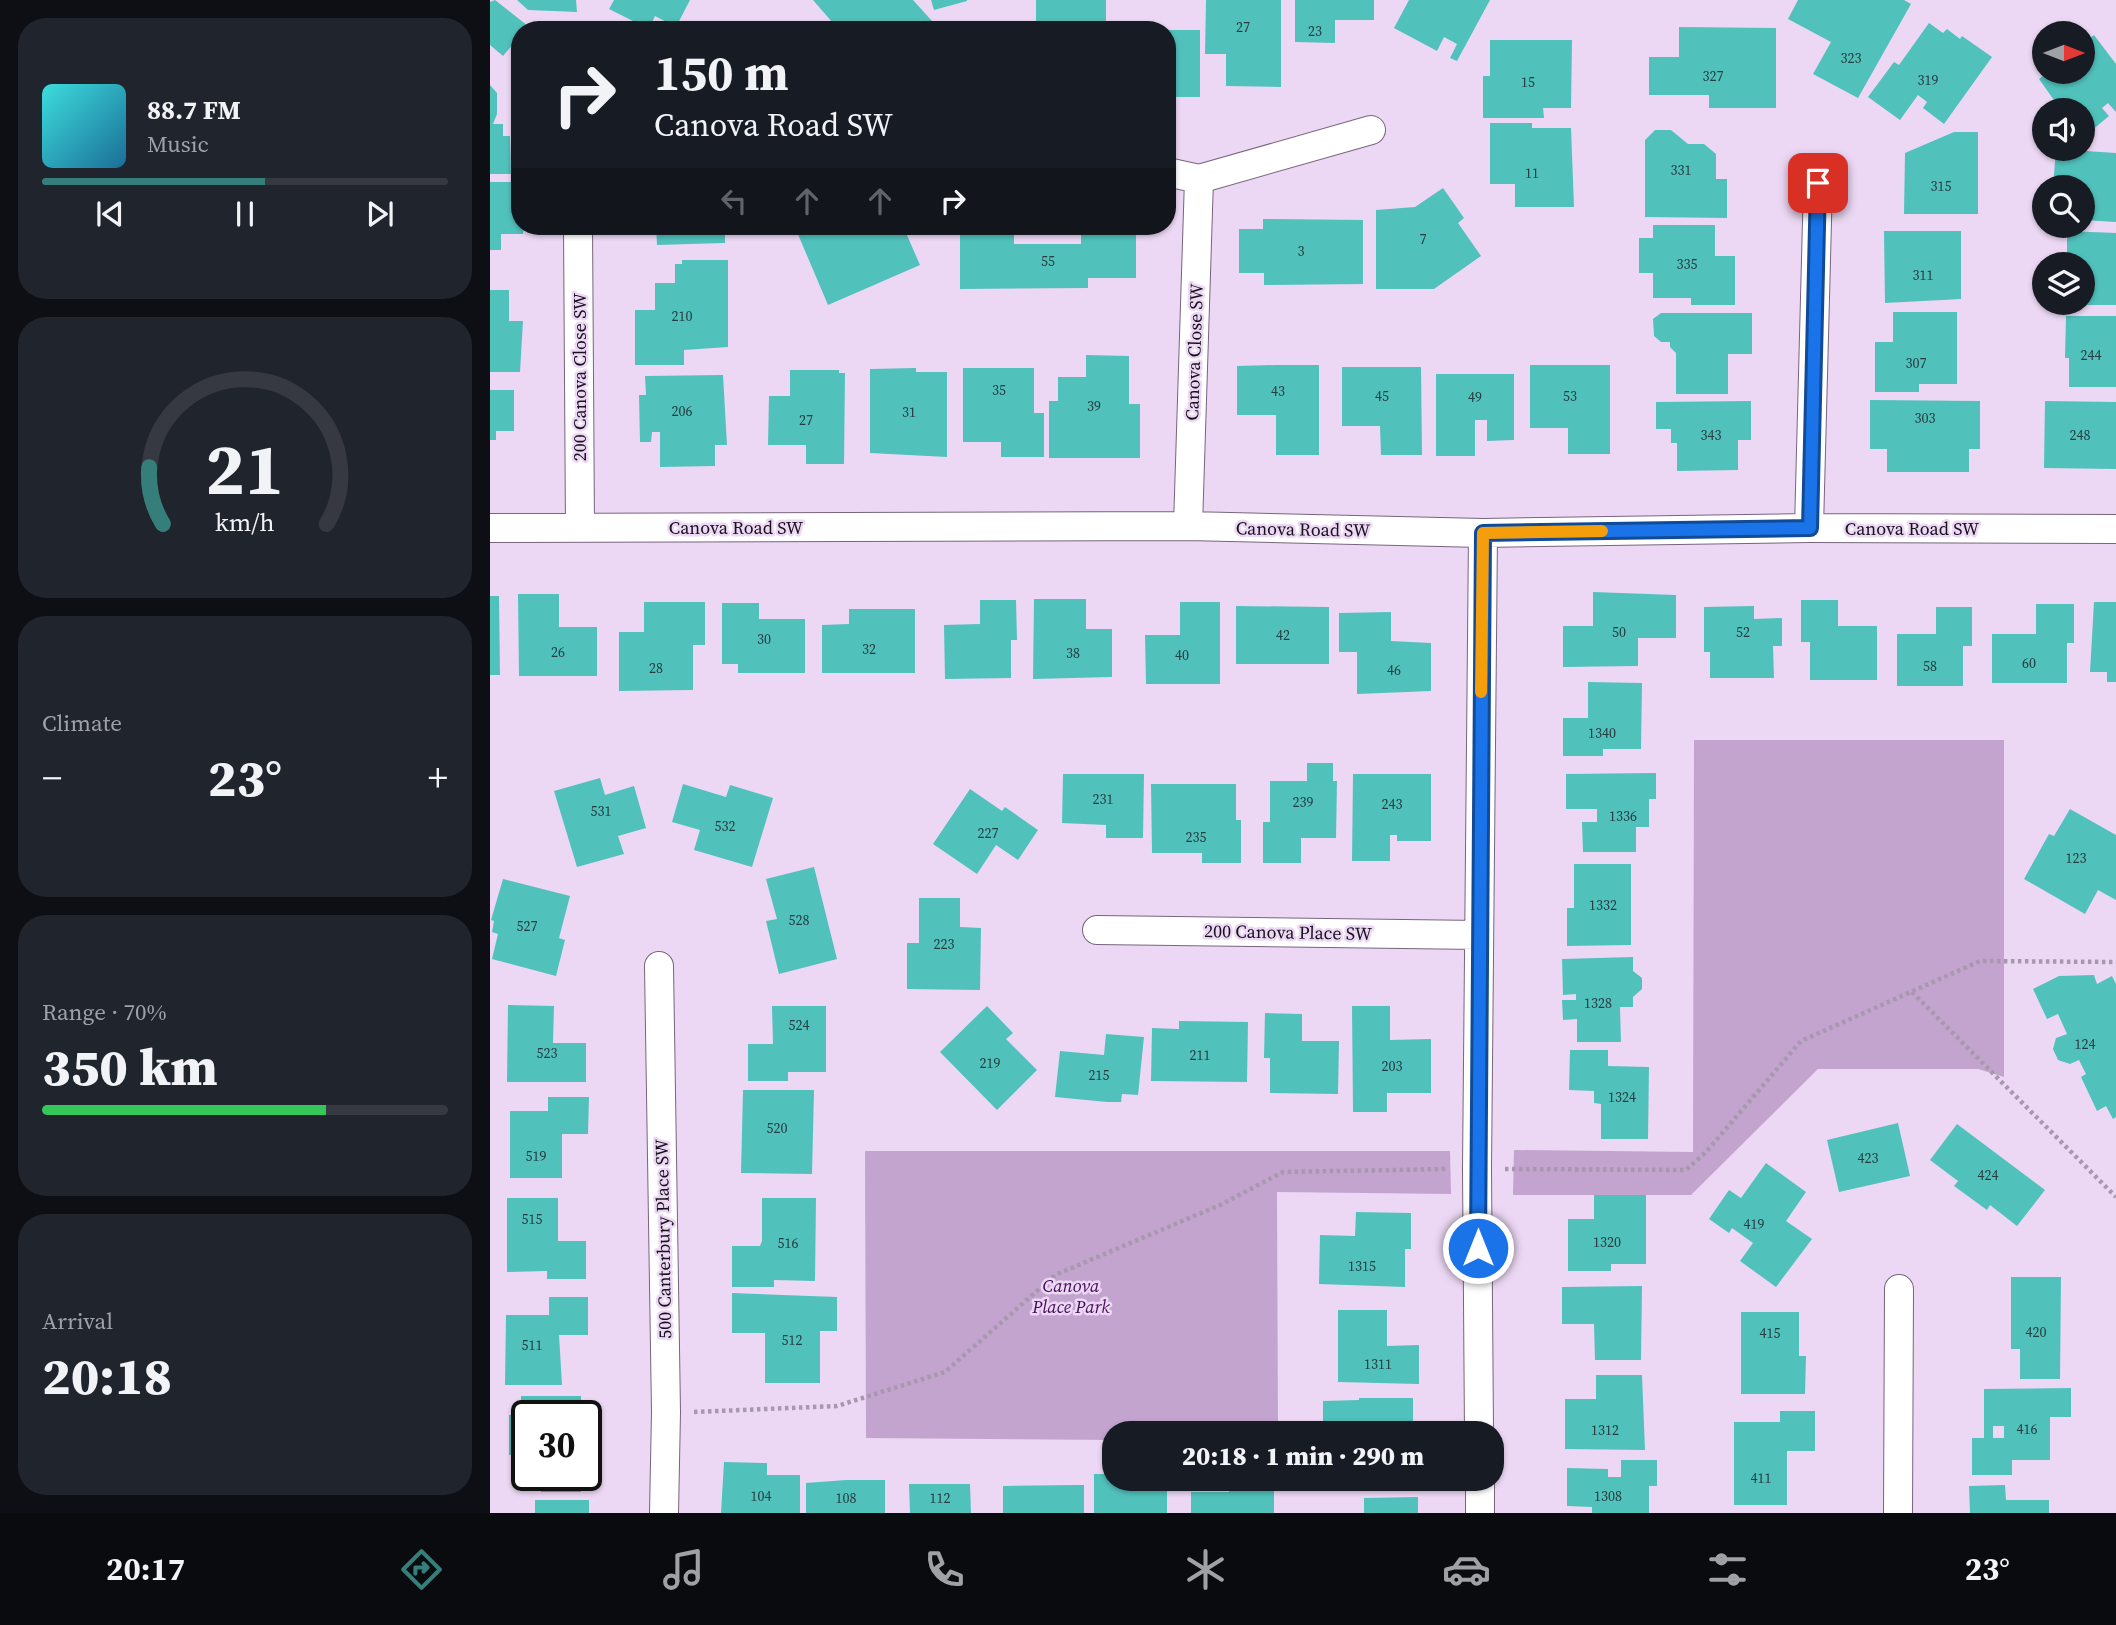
<!DOCTYPE html>
<meta charset="utf-8">
<style>
body{margin:0;font-family:"Source Serif 4",serif;background:#20242c;color:#f1f3f6;height:100vh;display:flex;flex-direction:column;font-size:26px;white-space:nowrap}
*{box-sizing:border-box;margin:0}
p{font-size:23px;color:#9ea1a6}
.icon{flex:none;width:38px;height:38px;fill:none;stroke:currentColor;stroke-width:2;stroke-linecap:round;stroke-linejoin:round}
.map{position:relative;flex:1;overflow:hidden}
.details{display:flex;flex-direction:column;gap:18px;padding:18px;background:#0d0f14;width:490px}
.details>*{flex:none}
.banner{position:absolute;left:21px;top:21px;width:665px;height:214px;border-radius:28px;box-shadow:0 2px 5px #0004;background:#171b24;color:#f1f3f6;overflow:hidden}
.needle{width:46px;rotate:90deg}
.fabs{position:absolute;left:1542px;top:21px;display:grid;gap:14px}
.fabs a{display:grid;place-items:center;width:63px;height:63px;border-radius:50%;background:#171b24;box-shadow:0 2px 5px #0004;font-size:35px}
.speed{position:absolute;left:21px;top:1400px;display:flex;gap:14px;font-size:35px;font-weight:700;text-align:center}
.speed>*{display:grid;place-content:center;width:91px;height:91px;border-radius:50%;background:#171b24;box-shadow:0 2px 5px #0004;line-height:1}
.speed .limit{border:4px solid #111;border-radius:10px;background:#fff;color:#111}
.pin{position:absolute;display:grid;place-items:center;width:60px;height:60px;color:#fff;margin:-30px;border-radius:14px;box-shadow:0 4px 10px #0006}
.me{position:absolute;width:77px;margin:-38px;rotate:0deg;stroke-linejoin:round;filter:drop-shadow(0 0 5px #0008)}
.turn{display:flex;align-items:center;gap:24px;height:147px;padding:0 28px;font-size:32px}
.turn .icon{width:91px;height:91px;stroke-width:2.5}
.turn b{display:block;font-size:49px;line-height:60px}
.lanes{display:flex;align-items:center;height:66px;padding:0 28px;background:#0003;justify-content:center;gap:35px;direction:ltr}
.lanes .off{opacity:.35}
.big{font-size:52px;font-weight:800;line-height:1.1}
.details .tile{flex:1;display:flex;flex-direction:column;justify-content:center;gap:10px;min-width:0;padding:0 24px;border-radius:28px;background:#20242c}
.details .dial{align-items:center;gap:0}
.dial svg{height:182px;overflow:visible;fill:none;stroke:#363941;stroke-width:7;stroke-linecap:round;text-anchor:middle}
.dial text{fill:#f1f3f6;stroke:none}
.song{display:flex;align-items:center;gap:21px}
.cover{width:84px;height:84px;border-radius:10px;background:linear-gradient(135deg,hsl(180 70% 55%),hsl(200 70% 35%))}
.played{height:7px;border-radius:4px;background:linear-gradient(90deg,#357e7a 55%,#363941 55%)}
.keys{display:flex;justify-content:space-around;direction:ltr}
.heat{display:flex;justify-content:space-between;align-items:center;font-size:38px;direction:ltr}
.charge{height:10px;border-radius:5px;background:linear-gradient(90deg,#34c759 70%,#363941 0)}
.trip{position:absolute;left:612px;top:1421px;width:402px;height:70px;border-radius:28px;background:#171b24;box-shadow:0 2px 5px #0004;font-weight:800;line-height:70px;text-align:center}
.tabs{display:flex;height:112px;justify-content:space-around;align-items:center;background:#090b0e;color:#9ea1a6}
.tabs .icon{width:49px;height:49px}
.tabs .on{color:#357e7a}
.tabs b{font-size:32px;color:#f1f3f6}
main{display:flex;flex:1;min-height:0}
.map>svg:first-child{display:block}
</style>
<main>
<section class="details">
<div class="tile">
<div class="song"><i class="cover"></i><div><b>88.7 FM</b><p>Music</p></div></div>
<div class="played"></div>
<div class="keys"><svg class="icon" aria-label="previous" viewBox="0 0 24 24"><path d="M18 5L8 12l10 7zM5 5v14"/></svg><svg class="icon" aria-label="pause" viewBox="0 0 24 24"><path d="M8 5v14M16 5v14"/></svg><svg class="icon" aria-label="next" viewBox="0 0 24 24"><path d="M6 5l10 7-10 7zM19 5v14"/></svg></div>
</div>
<div class="tile dial"><svg viewBox="0 0 100 80">
<path d="M14 69A42 42 0 1 1 86 69"/>
<path d="M14 69A42 42 0 0 1 8 44" stroke="#357e7a"/>
<text x="50" y="56" font-size="32" font-weight="700">21</text>
<text x="50" y="72" font-size="11">km/h</text>
</svg></div>
<div class="tile"><p>Climate</p>
<div class="heat"><a>−</a><b class="big">23°</b><a>+</a></div>
</div>
<div class="tile"><p>Range · 70%</p><b class="big">350 km</b><div class="charge"></div></div>
<div class="tile"><p>Arrival</p><b class="big">20:18</b></div>
</section>
<div class="map">
<svg width="1626" height="1513" viewBox="0 0 1626 1513">
<rect width="100%" height="100%" fill="#ecd8f4"/>
<path fill="#c3a4ce" d="M1204,740H1514V1077L1488,1069H1328L1201,1195H1023L1024,1150L1203,1152Z
M375,1151H960L961,1194L787,1192L788,1433H625V1440L376,1438Z"/>
<path fill="#51c1bc" fill-rule="evenodd" d="M5,0L38,26L30,30V36L13,56L0,45V2Z
M27,0H86L87,12L38,10Z
M124,0H200L186,27L165,16L159,29L119,9Z
M323,0H423L442,21L432,30H349Z
M441,0H477V1L444,10Z
M546,0H616V24H621V30H546Z
M716,0H791V87L736,86V54H715Z
M805,0H884V20H845V43L805,42Z
M919,0H1000L967,61L960,58L967,44L954,37L947,51L904,28Z
M1308,0H1414L1421,4L1368,98L1323,74L1341,42L1298,19Z
M1439,23L1453,33L1457,29L1470,39L1472,36L1502,57L1454,124L1433,108L1437,102L1428,95L1410,120L1378,97L1404,62L1409,65Z
M1189,27L1286,28V108H1219V95H1159V57H1189Z
M677,30H710V97H677Z
M1604,35L1626,64V112L1618,103L1612,108L1619,116L1595,136L1592,110H1571L1549,79L1558,72H1592V44Z
M1000,40H1082L1081,108H1053L1054,118H993V76H1000Z
M0,85L7,93V114L3,124H13V136H20L21,174H0Z
M1000,123H1042V128H1081L1084,207H1025V184H1000Z
M1165,130H1181L1198,144H1214L1226,154V179H1237V218L1155,217V140Z
M1464,132H1488V214H1414L1415,153Z
M1566,149L1626,153V222L1592,220V187H1563Z
M0,182H28L30,226H34L33,234H11V250H0Z
M953,188L974,218L968,223L991,256L944,289H886V210L925,207Z
M773,219L873,220V284L774,285V273H749V229H773Z
M1163,225H1225V256H1245V305H1201V298H1163V273H1149V238H1163Z
M166,226H241V230H235V243L167,245Z
M322,226H413L430,265L338,305L307,232Z
M591,229H646V278H598V288L470,289V232H524V244H591Z
M1394,231H1471V299L1395,303Z
M1577,231L1626,233V305H1592V264H1559V255H1577Z
M192,260H238V347L194,350V365H145V310H165V283H185V264H192Z
M0,290H19V321H33L30,372H0Z
M1403,312H1467V384H1429V392H1385V342H1403Z
M1171,313H1262V354H1238V394H1186V353L1180,347V342H1171L1164,336L1163,319Z
M1576,316H1626V387H1579V358H1575Z
M596,355L639,356V404H650V458H559V401H568V377H596Z
M786,365H829V455H786V415H747V366Z
M1040,365H1120V454H1078V428H1040Z
M852,367H931L932,455H891L890,426H852Z
M426,368V372H457V457L380,453V369Z
M473,368H544V413H554V457H511V442H473Z
M300,370H349V373H355L354,464H316V445H278L279,396H300Z
M946,374H1024V440L997,441V420H985V456H946Z
M233,375L237,445H225V466L170,467V432H162L161,442H150L149,395H156L155,376Z
M0,390H24V431H6V440H0Z
M1380,400L1490,401V449H1479V472H1397V449H1380Z
M1261,401V440H1248V470L1187,471V443H1181V429H1166V402Z
M1555,401L1626,402V469L1554,468Z
M1103,592L1186,595V638H1148V666L1073,667V626H1103Z
M28,594H69V627H107V676H29Z
M0,596H9L10,675H0Z
M544,599H596V629H622V677L543,679Z
M490,600H526L527,640H521V678L455,679L454,625L490,624Z
M1311,600H1348V626H1387V680H1320V642H1311Z
M154,602H215V645H203V690L129,691V632H154Z
M690,602H730V684H656L655,635H690Z
M1604,602H1626V682H1617V672H1600Z
M232,603H269V619H315V673H248V664H232Z
M1546,604H1584V643H1577V683H1502V634H1546Z
M746,606L839,607V664H746Z
M1264,606V619L1292,618V646H1283L1284,678H1220V652H1214V607Z
M1446,607H1482V646H1473V686H1407V634H1446Z
M359,609H425V673H332V625L359,624Z
M901,612V641L941,643V691L867,694V652H849V613Z
M1098,682L1152,683L1151,749H1113V756H1073V718H1098Z
M817,763H843V781H847L846,838H811V863H773V822H780V781H817Z
M1166,773V799H1159V827H1146V852H1093L1092,822H1107V809H1076V774Z
M573,774H654L653,838H616V825L572,823Z
M863,774H941V841H907V835H900V861H862Z
M110,778L115,795L144,786L156,828L128,836L134,854L87,867L64,791Z
M193,784L236,797L240,785L283,798L262,867L204,850L210,830L182,822Z
M661,784H746V820H751V863H712V853H662Z
M480,789L512,811L515,807L548,830L528,860L506,845L487,874L443,844Z
M1580,809L1626,835V900L1608,890L1595,914L1534,879L1559,834L1564,836Z
M1084,864H1141V945L1077,946V908H1084Z
M324,867L347,959L289,974L276,921L287,919L276,879Z
M13,879L80,896L69,938L75,940L66,976L2,959L8,934L2,932L4,921L1,920Z
M429,898H470V927L491,928L490,990L417,989V943H429Z
M1143,957V971L1152,978V989L1143,997V1007H1130L1131,1042H1087V1019L1073,1020L1072,1000H1086V994L1073,995L1072,959Z
M1604,975L1607,984L1622,976L1626,984V1117L1623,1119L1616,1106L1607,1111L1591,1077L1596,1074L1589,1060L1580,1064L1568,1060L1563,1049L1566,1038L1577,1034L1568,1014L1557,1019L1543,989L1569,976Z
M18,1005L64,1006L63,1043H96V1082H17Z
M282,1006H336V1072H298V1081H258V1044H283Z
M497,1006L523,1033L516,1039L547,1070L507,1110L450,1052Z
M862,1006H900V1040L941,1039V1093H897V1112H863Z
M775,1013L812,1014V1041H849L848,1094L780,1093V1058H774Z
M689,1021L758,1022L757,1082L661,1081L662,1028L689,1029Z
M616,1034L654,1037L648,1095L632,1094L631,1102H617L565,1097L570,1051L614,1055Z
M1080,1050H1118V1066L1159,1067L1158,1139H1111V1104L1104,1103V1091L1079,1090Z
M253,1090H324L322,1174L251,1173Z
M58,1097H99L98,1134H72V1178H20V1111H58Z
M1408,1123L1420,1176L1349,1192L1337,1140Z
M1467,1124L1555,1190L1527,1226L1500,1205L1497,1210L1464,1186L1468,1181L1440,1160Z
M1276,1163L1316,1192L1296,1221L1322,1239L1286,1287L1250,1261L1263,1243L1242,1228L1239,1233L1219,1219L1239,1190L1251,1198Z
M1104,1195H1156V1264H1121V1271H1078V1219H1104Z
M17,1198H68V1241H96V1279H57V1271L17,1272Z
M272,1198H326L325,1281L284,1280V1287H242V1246H270L272,1241Z
M866,1212L921,1213V1249H915V1287L829,1284L830,1235L865,1236Z
M1521,1277H1571L1570,1379H1530V1349H1521Z
M1152,1286L1151,1360H1105L1104,1324H1072V1287Z
M242,1293L347,1297V1331H330V1383H275V1333H242Z
M59,1297H98V1335H69L72,1385H15L16,1315H59Z
M848,1310H897V1346L929,1345V1384L848,1382Z
M1251,1312H1309V1356H1316L1315,1394H1251Z
M1106,1375H1152L1155,1450L1075,1449V1399H1106Z
M1581,1388V1417H1560V1460H1522V1475H1482V1438H1494V1389ZM1503,1426H1514V1438H1503Z
M31,1396H91V1416H37V1455H19V1415H31Z
M869,1398H923V1433H833V1401L869,1400Z
M1290,1411H1325V1451H1297V1505H1244V1422H1290Z
M1131,1460H1167V1486H1159V1513H1102V1507L1077,1506V1468L1118,1469V1477H1131Z
M234,1462L277,1463V1475H310V1513H231Z
M604,1474H625V1479H677V1513H604Z
M51,1475H91V1492H51Z
M752,1479H781V1487H784V1513H701V1492H739V1487H752Z
M356,1480H395V1513H316V1483Z
M419,1484H480L481,1513H420Z
M587,1485H594V1513H513V1486Z
M1515,1485L1516,1500H1559V1513H1480L1479,1486Z
M928,1497V1513H874V1498Z
M45,1500H99V1513H45Z"/>
<g fill="none" stroke-linecap="round" stroke-linejoin="round">
<defs>
<path id="minor" d="M677,172L709,179L881,130
M88,226L90,528
M698,526L709,179
M0,528L698,526L993,533L1319,528L1626,529
M1319,528L1328,183
M607,930L989,935
M169,966L176,1412L174,1513
M989,1433L987,1169L993,533
M990,1479V1513
M1408,1513L1409,1289"/>
</defs>
<use href="#minor" stroke="#77657d" stroke-width="30"/>
<path stroke="#a798ae" stroke-width="4.5" stroke-dasharray="3.5 3.5" stroke-linecap="butt" d="M1422,992L1626,1197
M1015,1169L1196,1170L1216,1152L1311,1041L1490,961L1626,962
M204,1412L347,1406L455,1372L565,1275L730,1205L793,1172L958,1169"/>
<use href="#minor" stroke="#fff" stroke-width="28"/>
</g>
<g fill="none" stroke-linecap="round" stroke-linejoin="round">
<defs>
<path id="route" d="M988,1248L993,533L1320,528L1328,183"/>
</defs>
<use href="#route" stroke="#114b97" stroke-width="18"/>
<use href="#route" stroke="#1a73e8" stroke-width="12"/>
<path stroke="#f59e0b" stroke-width="12" d="M991,692L993,533L1112,531"/>
</g>
<g text-anchor="middle" dominant-baseline="central" stroke-width="5" stroke-linejoin="round" paint-order="stroke">
<g font-size="14" fill="#263d42">
<text x="753" y="27">27</text>
<text x="825" y="31">23</text>
<text x="1361" y="58">323</text>
<text x="1223" y="76">327</text>
<text x="1438" y="80">319</text>
<text x="1038" y="82">15</text>
<text x="1191" y="170">331</text>
<text x="1042" y="173">11</text>
<text x="1451" y="186">315</text>
<text x="933" y="239">7</text>
<text x="811" y="251">3</text>
<text x="558" y="261">55</text>
<text x="1197" y="264">335</text>
<text x="1433" y="275">311</text>
<text x="192" y="316">210</text>
<text x="1601" y="355">244</text>
<text x="1426" y="363">307</text>
<text x="509" y="390">35</text>
<text x="788" y="391">43</text>
<text x="892" y="396">45</text>
<text x="1080" y="396">53</text>
<text x="985" y="397">49</text>
<text x="604" y="406">39</text>
<text x="192" y="411">206</text>
<text x="419" y="412">31</text>
<text x="1435" y="418">303</text>
<text x="316" y="420">27</text>
<text x="1221" y="435">343</text>
<text x="1590" y="435">248</text>
<text x="1129" y="632">50</text>
<text x="1253" y="632">52</text>
<text x="793" y="635">42</text>
<text x="274" y="639">30</text>
<text x="379" y="649">32</text>
<text x="68" y="652">26</text>
<text x="583" y="653">38</text>
<text x="692" y="655">40</text>
<text x="1539" y="663">60</text>
<text x="1440" y="666">58</text>
<text x="166" y="668">28</text>
<text x="904" y="670">46</text>
<text x="1112" y="733">1340</text>
<text x="613" y="799">231</text>
<text x="813" y="802">239</text>
<text x="902" y="804">243</text>
<text x="111" y="811">531</text>
<text x="1133" y="816">1336</text>
<text x="235" y="826">532</text>
<text x="498" y="833">227</text>
<text x="706" y="837">235</text>
<text x="1586" y="858">123</text>
<text x="1113" y="905">1332</text>
<text x="309" y="920">528</text>
<text x="37" y="926">527</text>
<text x="454" y="944">223</text>
<text x="1108" y="1003">1328</text>
<text x="309" y="1025">524</text>
<text x="1595" y="1044">124</text>
<text x="57" y="1053">523</text>
<text x="710" y="1055">211</text>
<text x="500" y="1063">219</text>
<text x="902" y="1066">203</text>
<text x="609" y="1075">215</text>
<text x="1132" y="1097">1324</text>
<text x="287" y="1128">520</text>
<text x="46" y="1156">519</text>
<text x="1378" y="1158">423</text>
<text x="1498" y="1175">424</text>
<text x="42" y="1219">515</text>
<text x="1264" y="1224">419</text>
<text x="1117" y="1242">1320</text>
<text x="298" y="1243">516</text>
<text x="872" y="1266">1315</text>
<text x="1546" y="1332">420</text>
<text x="1280" y="1333">415</text>
<text x="302" y="1340">512</text>
<text x="42" y="1345">511</text>
<text x="888" y="1364">1311</text>
<text x="1537" y="1429">416</text>
<text x="1115" y="1430">1312</text>
<text x="1271" y="1478">411</text>
<text x="271" y="1496">104</text>
<text x="1118" y="1496">1308</text>
<text x="356" y="1498">108</text>
<text x="450" y="1498">112</text>
</g>
<g font-size="18" fill="#17111a" stroke="#ecd8f4">
<text transform="translate(704 352) rotate(-88)">Canova Close SW</text>
<text transform="translate(89 377) rotate(-90)">200 Canova Close SW</text>
<text x="246" y="527">Canova Road SW</text>
<text x="1422" y="528">Canova Road SW</text>
<text transform="translate(813 529) rotate(1)">Canova Road SW</text>
<text transform="translate(798 932) rotate(1)">200 Canova Place SW</text>
<text transform="translate(173 1239) rotate(-91)">500 Canterbury Place SW</text>
</g>
<g font-size="18" font-style="italic" fill="#470c59" stroke="#ecd8f4">
<text x="581" y="1285">Canova<tspan x="581" dy="21">Place Park</tspan></text>
</g>
</g>
</svg>
<div class="fabs">
<a><svg class="needle" viewBox="-14 -14 28 28"><path d="M0-13l5 13h-10z" fill="#e53935"/><path d="M0 13l5-13h-10z" fill="#9ea1a6"/></svg></a>
<a><svg class="icon" aria-label="sound" viewBox="0 0 24 24"><path d="M4 9h4l5-4v14l-5-4H4zM17 9q2 3 0 6"/></svg></a>
<a><svg class="icon" aria-label="search" viewBox="0 0 24 24"><circle cx="10" cy="10" r="6"/><path d="M15 15l6 6"/></svg></a>
<a><svg class="icon" aria-label="layers" viewBox="0 0 24 24"><path d="M12 4l9 5-9 5-9-5zM3 14l9 5 9-5"/></svg></a>
</div>
<div class="speed"><div class="limit">30</div></div>
<div class="pin" style="left:1328px;top:183px;background:#d93025"><svg class="icon" aria-label="arrive" viewBox="0 0 24 24"><path d="M6 21V4h12l-3 4 3 4H6"/></svg></div>
<svg class="me" style="left:988px;top:1248px" viewBox="-20 -20 40 40"><circle r="17" fill="#1a73e8" stroke="#fff" stroke-width="3"/><path d="M0-11L8 9 0 5-8 9z" fill="#fff"/></svg>
<div class="trip">20:18 · 1 min · 290 m</div>
<div class="banner">
<div class="turn"><svg class="icon" aria-label="right" viewBox="0 0 24 24"><path d="M7 20v-9h11M14 6l5 5-5 5"/></svg><div><b>150 m</b>Canova Road SW</div></div>
<div class="lanes"><svg class="icon off" aria-label="left" viewBox="0 0 24 24"><path d="M17 20v-9H6M10 6l-5 5 5 5"/></svg><svg class="icon off" aria-label="ahead" viewBox="0 0 24 24"><path d="M12 20V5M6 11l6-6 6 6"/></svg><svg class="icon off" aria-label="ahead" viewBox="0 0 24 24"><path d="M12 20V5M6 11l6-6 6 6"/></svg><svg class="icon" aria-label="right" viewBox="0 0 24 24"><path d="M7 20v-9h11M14 6l5 5-5 5"/></svg></div>
</div>
</div>
</main>
<nav class="tabs">
<b>20:17</b>
<svg class="icon on" aria-label="directions" viewBox="0 0 24 24"><path d="M12 3l9 9-9 9-9-9zM9 14v-3h6M13 9l2 2-2 2"/></svg>
<svg class="icon" aria-label="music" viewBox="0 0 24 24"><path d="M9 18V5l10-2v13"/><circle cx="6" cy="18" r="3"/><circle cx="16" cy="16" r="3"/></svg>
<svg class="icon" aria-label="phone" viewBox="0 0 24 24"><path d="M5 4h4l2 5-3 2q2 4 5 5l2-3 5 2v4C11 20 4 13 5 4z"/></svg>
<svg class="icon" aria-label="climate" viewBox="0 0 24 24"><path d="M12 3v18M4 7l16 10M4 17L20 7"/></svg>
<svg class="icon" aria-label="car" viewBox="0 0 24 24"><path d="M5 17H2v-5l4-1 3-4h7l3 4 3 1v5h-3M9 17h6M6 11h13"/><circle cx="7" cy="17" r="2"/><circle cx="17" cy="17" r="2"/></svg>
<svg class="icon" aria-label="filters" viewBox="0 0 24 24"><path d="M4 7h16M4 17h16"/><circle cx="9" cy="7" r="2"/><circle cx="15" cy="17" r="2"/></svg>
<b>23°</b>
</nav>
